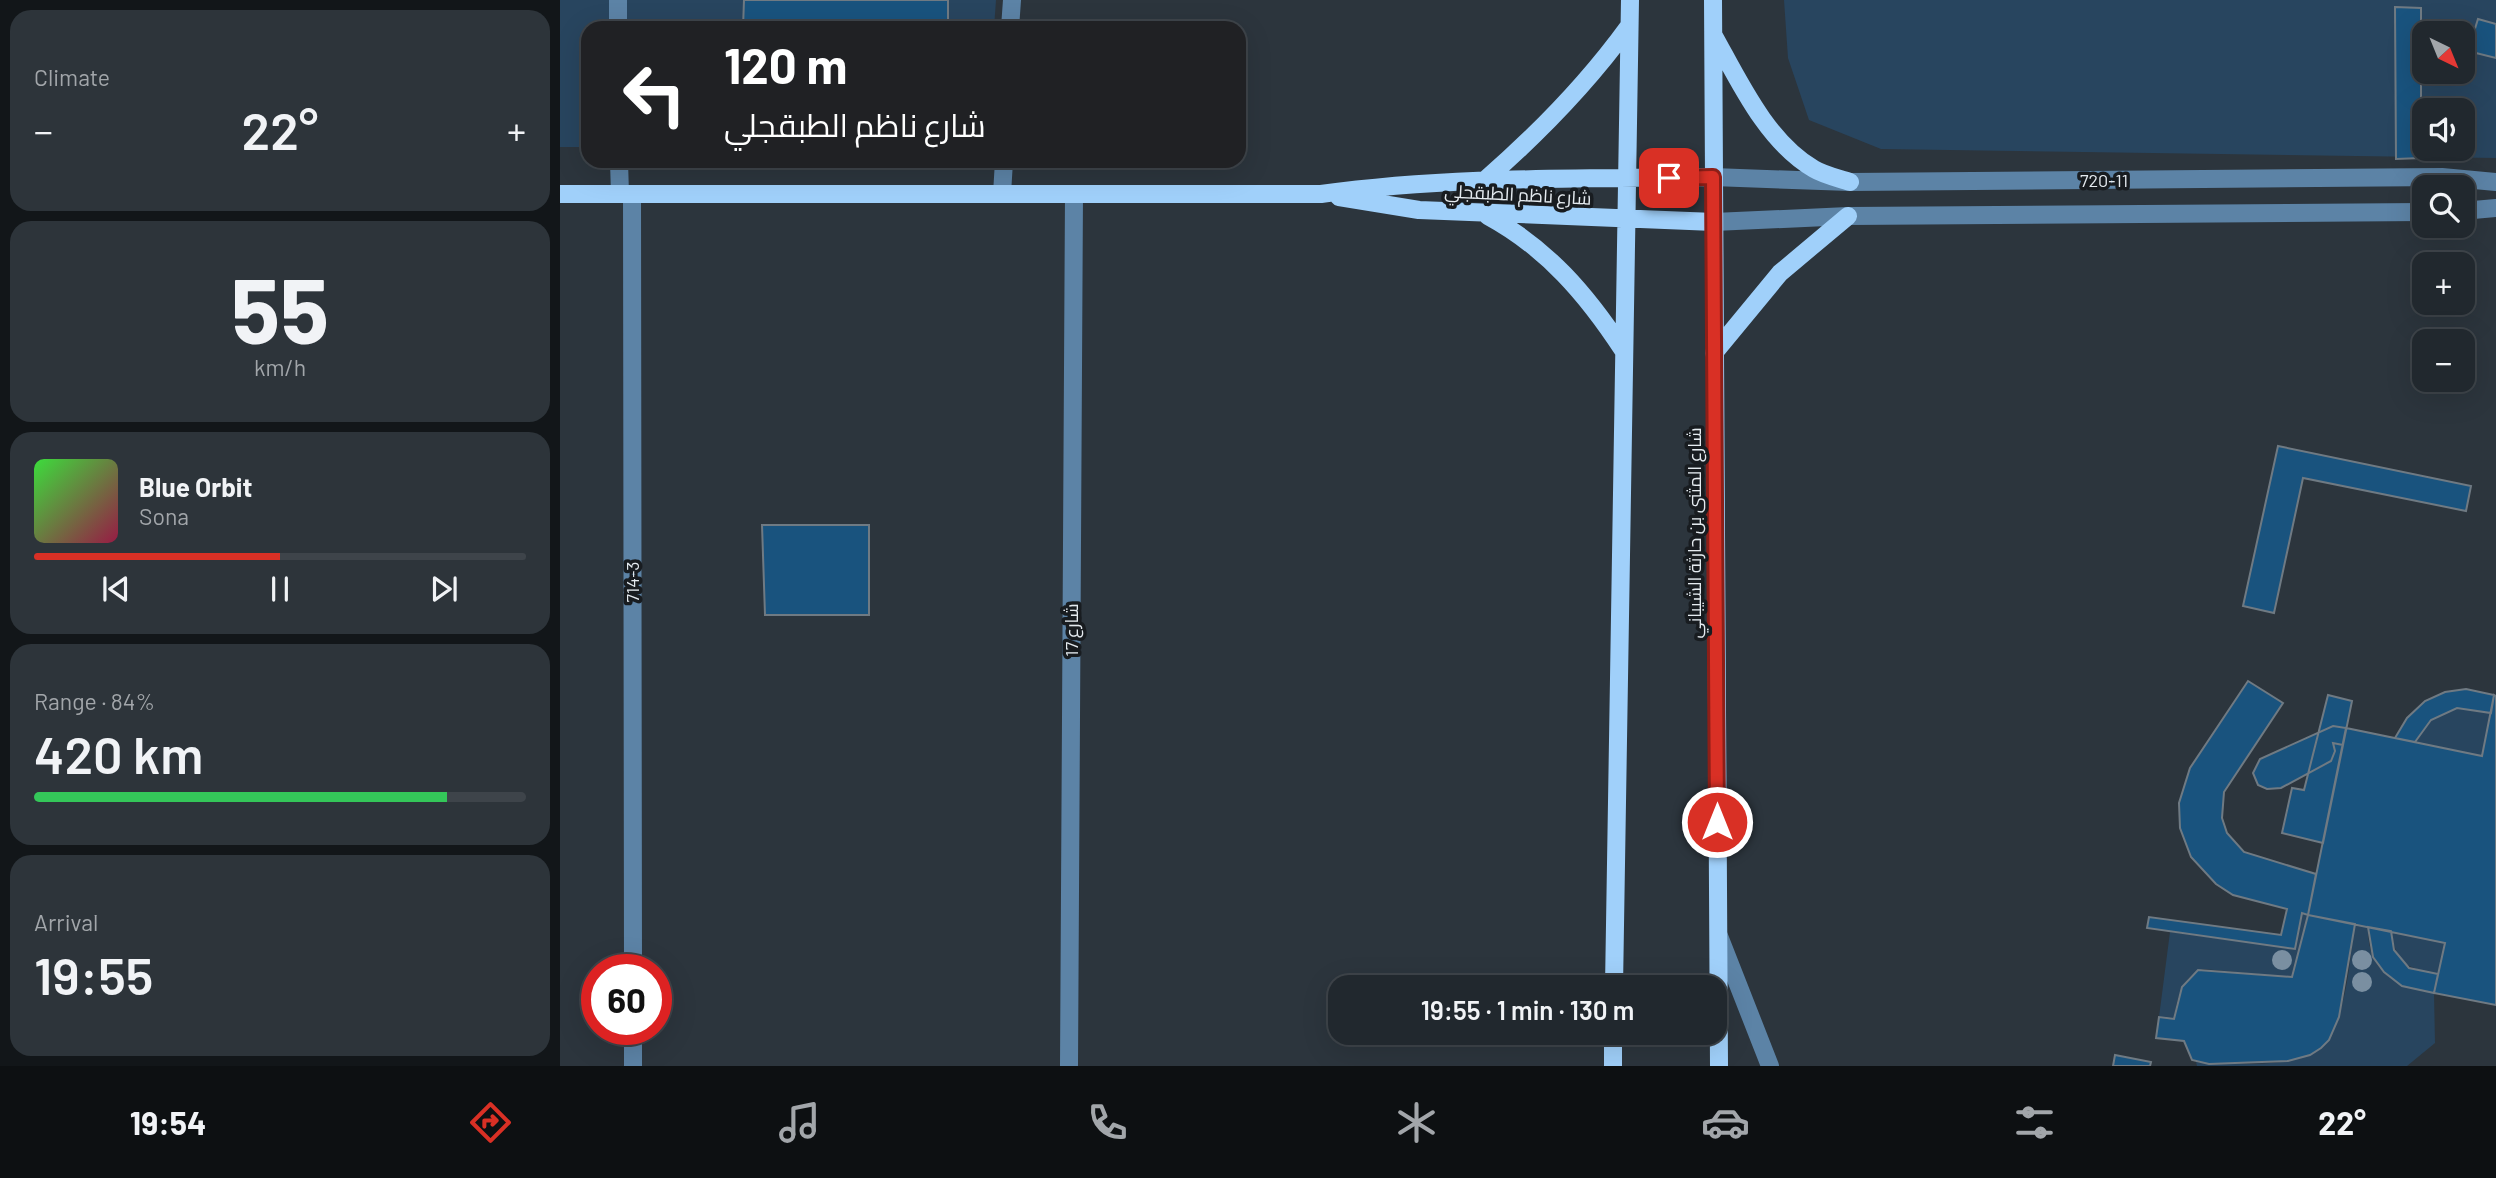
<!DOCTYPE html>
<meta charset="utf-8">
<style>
body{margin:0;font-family:Barlow,Cairo,sans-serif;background:#2d343a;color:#f1f3f6;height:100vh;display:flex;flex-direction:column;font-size:26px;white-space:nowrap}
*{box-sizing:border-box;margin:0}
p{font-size:23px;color:#a2a6aa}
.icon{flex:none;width:38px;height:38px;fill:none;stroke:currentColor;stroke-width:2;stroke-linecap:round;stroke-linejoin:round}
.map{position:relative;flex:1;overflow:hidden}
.details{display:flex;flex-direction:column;gap:10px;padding:10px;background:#121619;width:560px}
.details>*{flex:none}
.top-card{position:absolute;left:21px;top:21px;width:665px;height:147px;border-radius:21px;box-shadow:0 7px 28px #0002,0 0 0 2px #3e444a;background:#202124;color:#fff;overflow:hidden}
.needle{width:46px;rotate:137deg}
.buttons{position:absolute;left:1852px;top:21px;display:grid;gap:14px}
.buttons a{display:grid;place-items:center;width:63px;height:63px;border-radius:14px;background:#21282e;box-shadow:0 7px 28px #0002,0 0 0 2px #3e444a;font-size:35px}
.speed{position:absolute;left:21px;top:954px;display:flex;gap:14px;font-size:35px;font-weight:700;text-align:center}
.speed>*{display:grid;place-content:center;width:91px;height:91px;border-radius:50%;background:#21282e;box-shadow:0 7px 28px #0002,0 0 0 2px #3e444a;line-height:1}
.speed .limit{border:10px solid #d22;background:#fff;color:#111}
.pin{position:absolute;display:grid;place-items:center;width:60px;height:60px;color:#fff;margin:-30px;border-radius:14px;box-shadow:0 4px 10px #0006}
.me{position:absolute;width:77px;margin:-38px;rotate:0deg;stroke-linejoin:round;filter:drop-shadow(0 0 5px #0008)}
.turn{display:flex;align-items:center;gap:24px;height:147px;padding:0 28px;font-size:32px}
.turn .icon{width:91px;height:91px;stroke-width:2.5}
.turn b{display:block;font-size:49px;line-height:60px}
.big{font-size:52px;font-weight:600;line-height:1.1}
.details .tile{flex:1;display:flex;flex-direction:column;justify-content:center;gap:10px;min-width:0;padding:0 24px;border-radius:21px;background:#2d343a}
.details .dial{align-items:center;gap:0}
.dial b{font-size:91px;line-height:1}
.song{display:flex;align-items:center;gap:21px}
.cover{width:84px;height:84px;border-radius:10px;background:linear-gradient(135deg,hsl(120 70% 55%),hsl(340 70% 35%))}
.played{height:7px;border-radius:4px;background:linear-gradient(90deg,#d93025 50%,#3e444a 50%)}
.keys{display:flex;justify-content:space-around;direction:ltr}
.heat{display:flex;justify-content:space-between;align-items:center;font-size:38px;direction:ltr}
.charge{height:10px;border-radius:5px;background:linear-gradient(90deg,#34c759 84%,#3e444a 0)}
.trip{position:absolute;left:768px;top:975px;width:399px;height:70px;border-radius:21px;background:#21282e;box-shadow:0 7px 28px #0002,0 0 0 2px #3e444a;font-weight:600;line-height:70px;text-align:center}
.menu{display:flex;height:112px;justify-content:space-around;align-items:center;background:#0d1012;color:#a2a6aa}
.menu .icon{width:49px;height:49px}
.menu .active{color:#d93025}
.menu b{font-size:32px;color:#f1f3f6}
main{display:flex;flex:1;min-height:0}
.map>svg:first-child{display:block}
</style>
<main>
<section class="details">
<div class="tile"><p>Climate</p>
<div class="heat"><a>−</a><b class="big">22°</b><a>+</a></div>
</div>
<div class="tile dial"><b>55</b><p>km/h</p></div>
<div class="tile">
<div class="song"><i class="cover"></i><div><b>Blue Orbit</b><p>Sona</p></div></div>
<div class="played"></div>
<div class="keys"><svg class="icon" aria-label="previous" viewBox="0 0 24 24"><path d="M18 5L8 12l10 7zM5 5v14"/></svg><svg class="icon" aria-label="pause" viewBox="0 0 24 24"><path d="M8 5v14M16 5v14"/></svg><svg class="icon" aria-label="next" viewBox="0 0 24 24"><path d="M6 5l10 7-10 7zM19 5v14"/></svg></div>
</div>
<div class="tile"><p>Range · 84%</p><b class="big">420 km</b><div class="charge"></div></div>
<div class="tile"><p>Arrival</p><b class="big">19:55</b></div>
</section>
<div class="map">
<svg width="1936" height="1066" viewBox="0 0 1936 1066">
<rect width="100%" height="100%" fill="#2c353d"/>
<path fill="#28455f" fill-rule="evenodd" d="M0,0H436L434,28H28V147H0Z
M1224,0H1936V158L1321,149L1249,120L1228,58ZM1864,33H1902V72H1864ZM1864,110H1902V149H1864Z
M1897,708L1931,713L1922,756L1855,742L1871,720Z
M1742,913L1748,915L1732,977L1643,969C1622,976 1617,999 1614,1019L1599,1017L1610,932L1735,949Z
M1795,924L1808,927C1807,972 1835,986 1874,993L1875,1043L1847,1066H1637L1636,1062L1649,1064C1678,1063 1713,1066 1741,1058C1788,1044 1788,965 1795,924Z
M1831,931L1885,943L1878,974C1846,967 1837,966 1831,931Z"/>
<path fill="#19537e" stroke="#6f7a83" stroke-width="2" d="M184,0H388V28H183Z
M1835,7L1861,8V158L1836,159Z
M1918,19L1936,24V58L1908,51Z
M1718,446L1911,486L1906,511L1743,478L1714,613L1683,606Z
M202,525H309V615H205Z
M1688,681L1723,703L1664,792L1662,818L1667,833L1684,852L1756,874L1748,915L1742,913L1735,949L1587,928L1589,917L1721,935L1727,909L1673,895L1656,884L1631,857L1620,828L1619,803L1630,768Z
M1906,689L1934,695L1931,713L1897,708L1871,720L1855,742L1835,738L1847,718L1865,701L1885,692Z
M1768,695L1792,701L1763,843L1722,833L1732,788L1744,790Z
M1934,695L1936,696V1005L1874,993L1885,943L1748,915L1786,728L1922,756Z
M1773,726L1786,728L1783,745L1773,743L1775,751L1771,761L1721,788L1707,789L1698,785L1693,773L1700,759Z
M1748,915L1795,924L1779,1017L1769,1040L1761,1048L1750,1055L1728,1061L1649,1064L1632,1060L1624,1041L1596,1038L1599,1017L1614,1019L1622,987L1638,970L1732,977Z
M1808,927L1831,931L1834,950L1849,968L1878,974L1874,993L1842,986L1824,972L1813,957Z
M1555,1055L1591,1062L1590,1066H1553Z"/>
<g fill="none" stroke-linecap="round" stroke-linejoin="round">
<path stroke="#5c83a6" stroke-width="18" d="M58,0V28
M450,28L452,0
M59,161L60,194
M1153,177L1290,182L1882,177L1936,182
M72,194L73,970
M442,194L444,161
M1902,211L1936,208
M1154,222L1288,216L1864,212
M1159,936L1210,1066
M73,1029V1066
M509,1066L514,194"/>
<path stroke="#a0d0fa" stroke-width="18" d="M1153,0L1159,1066
M1154,36C1179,81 1207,142 1254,169C1264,175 1278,178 1290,182
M925,180C979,133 1027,84 1069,26
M0,194H761C891,176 1022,179 1153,177
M779,197L859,210L1154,222
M928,216C987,248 1027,295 1063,350
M1154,353L1220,273L1288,216
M1054,987L1070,0
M1053,1066V1032"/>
</g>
<g fill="#7a8fa1">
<circle cx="1722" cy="960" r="10"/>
<circle cx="1802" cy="960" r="10"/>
<circle cx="1802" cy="982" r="10"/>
</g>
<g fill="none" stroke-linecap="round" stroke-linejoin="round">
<defs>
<path id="route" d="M1109,178L1153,177L1157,822"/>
</defs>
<use href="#route" stroke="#8d1f18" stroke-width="18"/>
<use href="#route" stroke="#d93025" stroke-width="12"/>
</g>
<g text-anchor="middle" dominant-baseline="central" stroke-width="7" stroke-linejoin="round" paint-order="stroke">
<g font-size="18" fill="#e5ebf0" stroke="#181c20">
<text x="1544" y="180">720-11</text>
<text transform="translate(958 194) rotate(3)">شارع ناظم الطبقجلي</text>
<text transform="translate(1134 533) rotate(-90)">شارع المثنى بن حارثة الشيباني</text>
<text transform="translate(72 582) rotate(-90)">714-3</text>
<text transform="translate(511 630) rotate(-90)">شارع 17</text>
</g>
</g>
</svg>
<div class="buttons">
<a><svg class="needle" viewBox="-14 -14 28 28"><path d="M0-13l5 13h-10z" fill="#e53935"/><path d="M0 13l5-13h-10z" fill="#a2a6aa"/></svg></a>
<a><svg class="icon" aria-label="sound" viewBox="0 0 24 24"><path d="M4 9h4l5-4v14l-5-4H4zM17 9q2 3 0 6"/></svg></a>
<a><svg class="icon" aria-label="search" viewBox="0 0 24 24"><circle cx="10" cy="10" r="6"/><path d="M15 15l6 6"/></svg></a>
<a>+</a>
<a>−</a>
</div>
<div class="speed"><div class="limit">60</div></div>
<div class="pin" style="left:1109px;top:178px;background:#d93025"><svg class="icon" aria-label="arrive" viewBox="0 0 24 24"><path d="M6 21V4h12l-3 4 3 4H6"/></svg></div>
<svg class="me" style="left:1157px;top:822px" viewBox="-20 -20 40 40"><circle r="17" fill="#d93025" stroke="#fff" stroke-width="3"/><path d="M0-11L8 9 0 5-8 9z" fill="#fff"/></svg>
<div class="trip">19:55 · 1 min · 130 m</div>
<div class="top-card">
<div class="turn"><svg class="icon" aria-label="left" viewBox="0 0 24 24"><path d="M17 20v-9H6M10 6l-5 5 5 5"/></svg><div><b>120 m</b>شارع ناظم الطبقجلي</div></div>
</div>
</div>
</main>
<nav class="menu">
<b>19:54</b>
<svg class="icon active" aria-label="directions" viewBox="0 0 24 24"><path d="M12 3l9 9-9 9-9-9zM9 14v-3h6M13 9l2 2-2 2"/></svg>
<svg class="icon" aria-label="music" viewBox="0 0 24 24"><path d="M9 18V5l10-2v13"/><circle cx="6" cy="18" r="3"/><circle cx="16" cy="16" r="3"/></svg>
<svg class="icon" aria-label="phone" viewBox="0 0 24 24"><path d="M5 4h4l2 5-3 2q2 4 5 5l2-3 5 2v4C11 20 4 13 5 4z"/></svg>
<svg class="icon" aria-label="climate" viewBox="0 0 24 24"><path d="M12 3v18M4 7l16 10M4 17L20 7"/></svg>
<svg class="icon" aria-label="car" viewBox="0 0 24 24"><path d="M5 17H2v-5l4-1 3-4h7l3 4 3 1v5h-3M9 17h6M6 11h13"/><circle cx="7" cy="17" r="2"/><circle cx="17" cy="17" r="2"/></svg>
<svg class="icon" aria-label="filters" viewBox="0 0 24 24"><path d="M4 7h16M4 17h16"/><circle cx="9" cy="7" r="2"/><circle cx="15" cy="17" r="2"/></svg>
<b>22°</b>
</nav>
